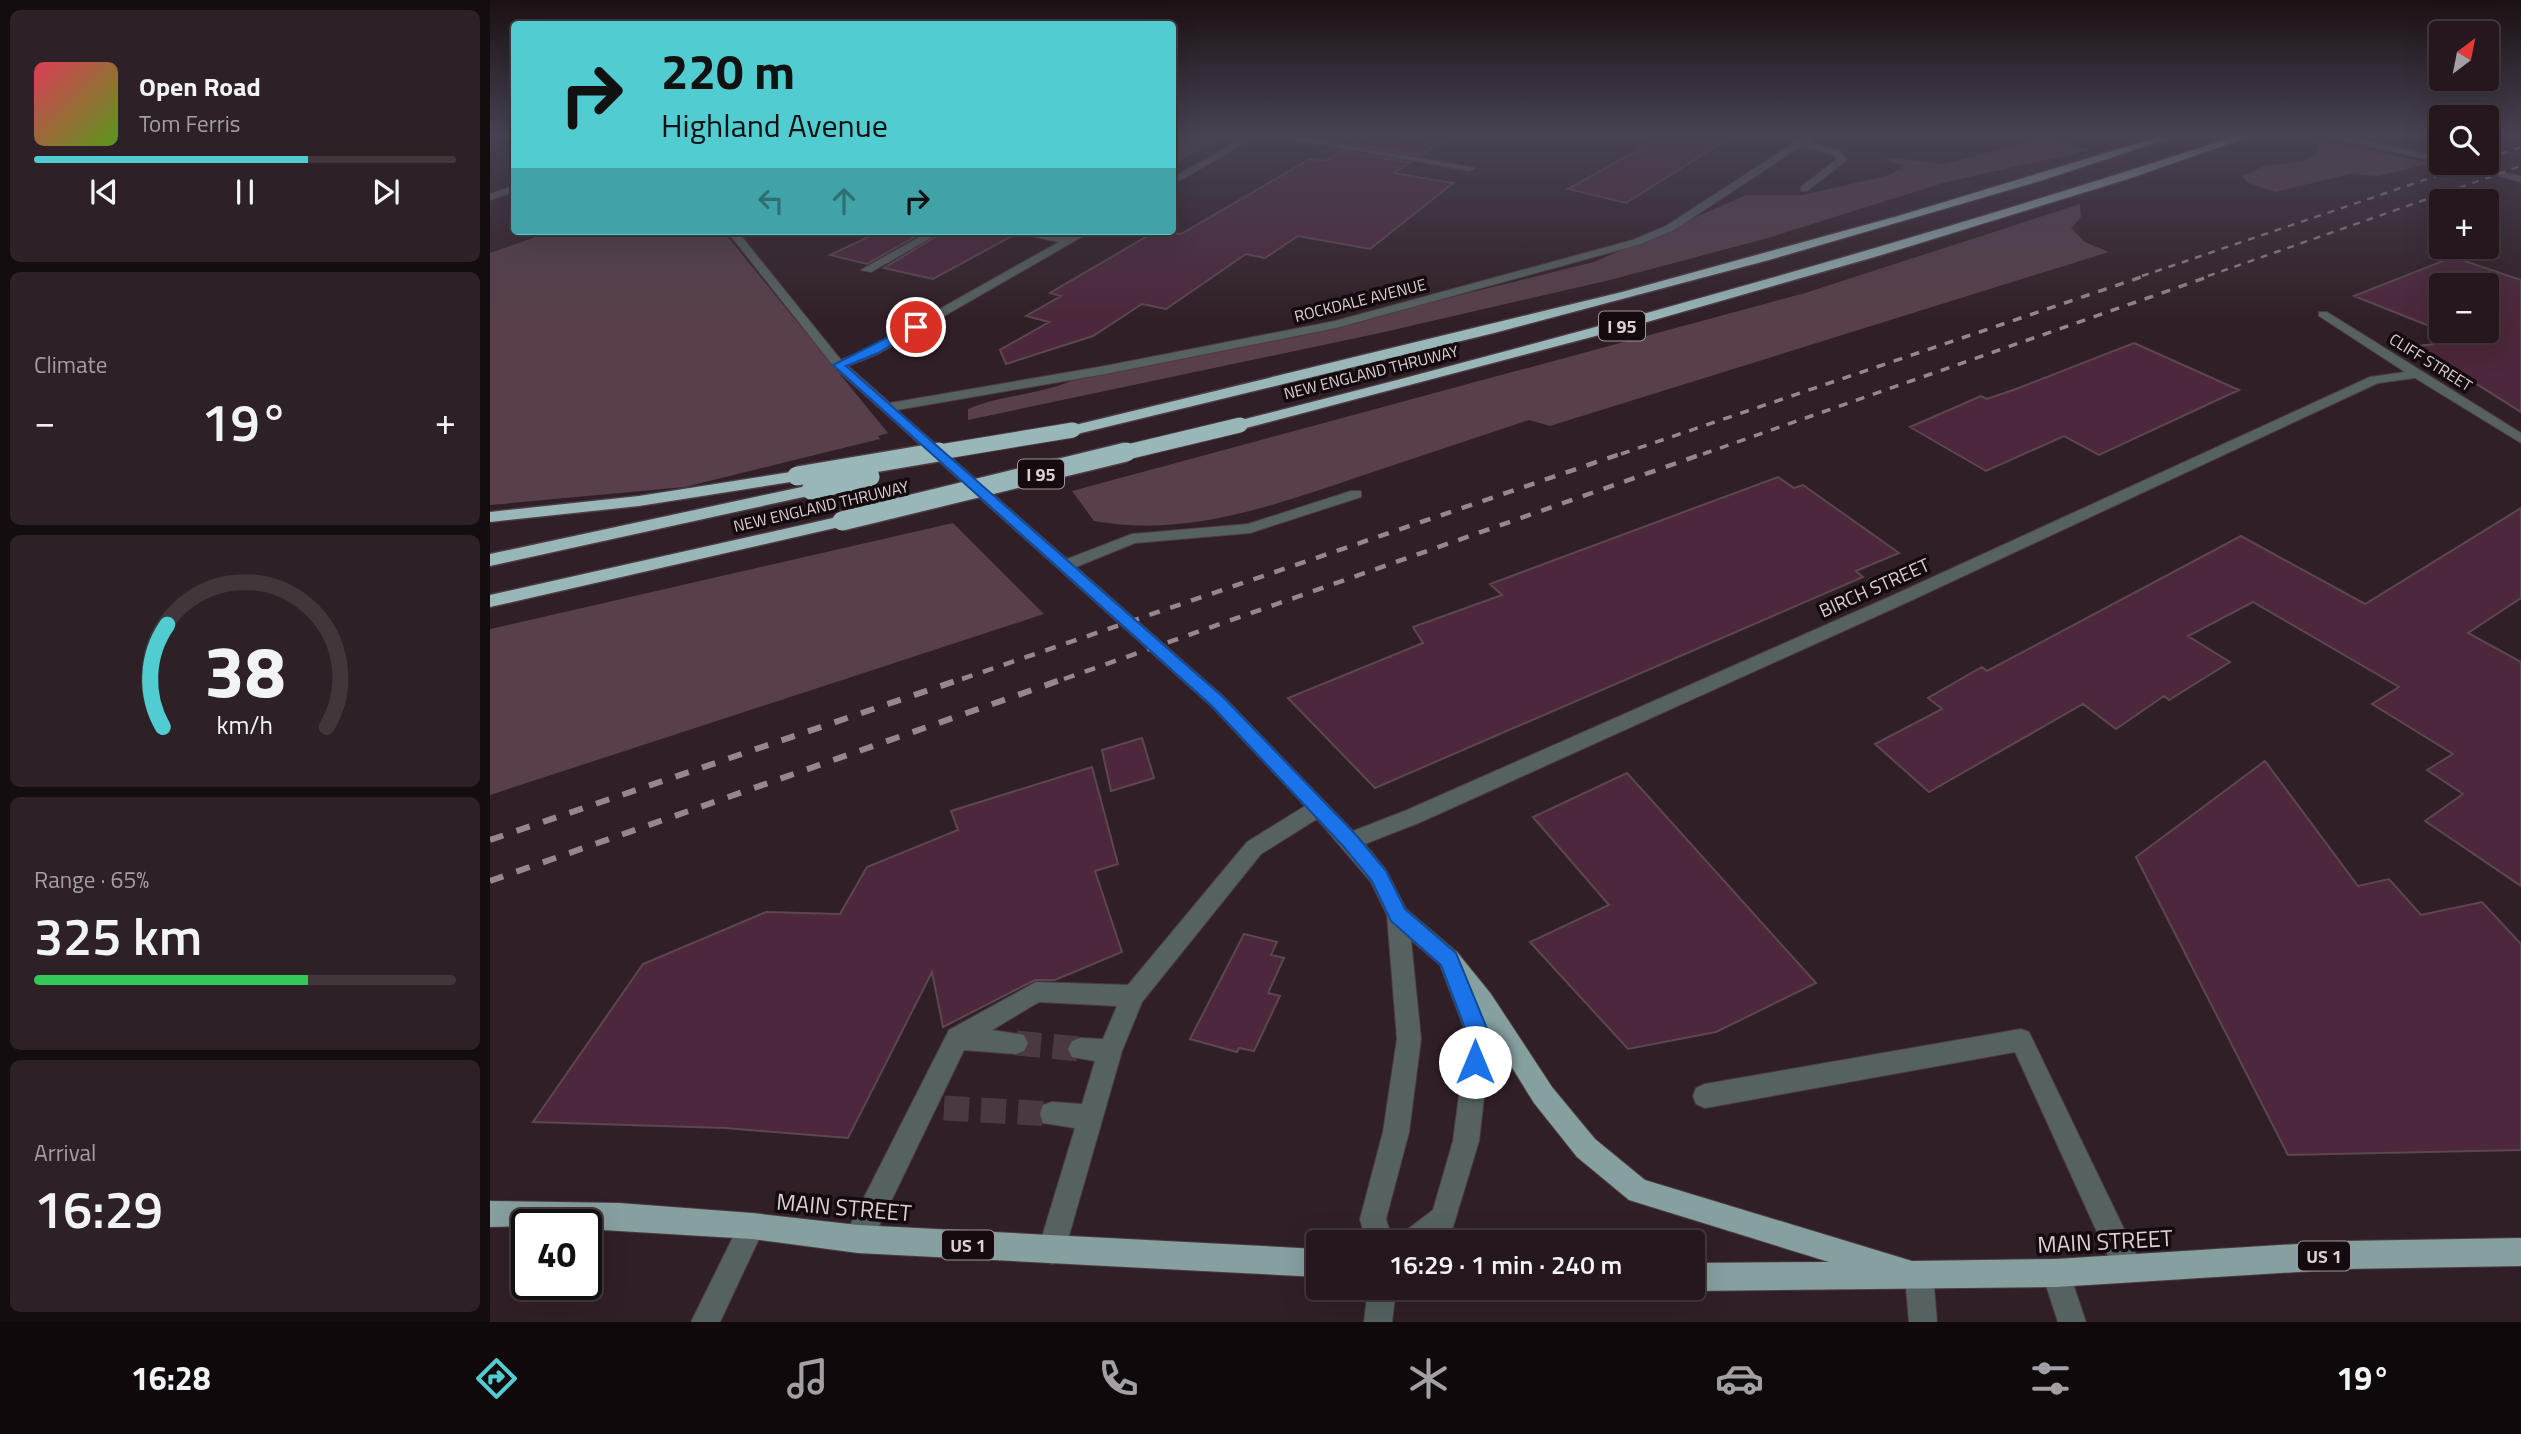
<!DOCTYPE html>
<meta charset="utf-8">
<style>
body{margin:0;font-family:"Titillium Web",sans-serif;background:#2d2026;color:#f1f3f6;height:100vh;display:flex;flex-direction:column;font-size:26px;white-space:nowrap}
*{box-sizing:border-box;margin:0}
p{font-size:23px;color:#a39fa4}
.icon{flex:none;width:38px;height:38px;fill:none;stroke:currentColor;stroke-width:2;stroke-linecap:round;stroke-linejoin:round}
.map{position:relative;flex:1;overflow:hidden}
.side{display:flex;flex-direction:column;gap:10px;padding:10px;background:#140d10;width:490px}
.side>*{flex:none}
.guide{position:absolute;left:21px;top:21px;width:665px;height:214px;border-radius:7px;box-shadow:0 7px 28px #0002,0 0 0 2px #42363b;background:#51ccd1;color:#111;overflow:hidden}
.needle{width:46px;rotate:32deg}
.controls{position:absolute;left:1939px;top:21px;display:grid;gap:14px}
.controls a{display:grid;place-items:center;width:70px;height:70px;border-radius:7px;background:#25171d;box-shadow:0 7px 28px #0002,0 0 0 2px #42363b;font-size:35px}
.speed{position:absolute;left:21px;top:1209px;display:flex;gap:14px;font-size:35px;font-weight:700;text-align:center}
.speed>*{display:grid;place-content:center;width:91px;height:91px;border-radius:50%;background:#25171d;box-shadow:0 7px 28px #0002,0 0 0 2px #42363b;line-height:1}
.speed .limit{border:4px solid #111;border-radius:10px;background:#fff;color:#111}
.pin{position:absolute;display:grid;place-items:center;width:60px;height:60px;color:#fff;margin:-30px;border:4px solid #fff;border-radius:50%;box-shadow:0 2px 7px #0007}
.me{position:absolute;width:77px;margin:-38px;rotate:0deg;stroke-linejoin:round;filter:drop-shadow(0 0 5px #0008)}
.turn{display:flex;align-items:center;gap:24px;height:147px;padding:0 35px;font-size:32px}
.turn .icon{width:91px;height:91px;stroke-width:2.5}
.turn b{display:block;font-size:49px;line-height:60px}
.lanes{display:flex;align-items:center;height:66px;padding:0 35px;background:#0003;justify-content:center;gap:35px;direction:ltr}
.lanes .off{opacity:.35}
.big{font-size:52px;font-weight:600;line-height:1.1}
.side .widget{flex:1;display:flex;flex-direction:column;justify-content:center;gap:10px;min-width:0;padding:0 24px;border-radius:10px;background:#2d2026}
.side .dial{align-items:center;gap:0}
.dial svg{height:182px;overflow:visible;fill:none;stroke:#42363b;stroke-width:7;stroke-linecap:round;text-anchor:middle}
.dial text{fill:#f1f3f6;stroke:none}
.song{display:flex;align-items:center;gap:21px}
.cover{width:84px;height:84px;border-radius:10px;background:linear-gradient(135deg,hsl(350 70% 55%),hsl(90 70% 35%))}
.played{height:7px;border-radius:4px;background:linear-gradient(90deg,#51ccd1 65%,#42363b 65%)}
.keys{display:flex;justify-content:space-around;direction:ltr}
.heat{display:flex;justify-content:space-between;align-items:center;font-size:38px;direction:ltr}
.charge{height:10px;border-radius:5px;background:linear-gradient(90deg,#34c759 65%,#42363b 0)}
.trip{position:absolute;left:816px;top:1230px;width:399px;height:70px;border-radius:7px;background:#25171d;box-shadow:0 7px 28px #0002,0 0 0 2px #42363b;font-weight:600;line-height:70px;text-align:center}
.tabs{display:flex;height:112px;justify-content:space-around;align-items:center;background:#0f090c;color:#a39fa4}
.tabs .icon{width:49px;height:49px}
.tabs .current{color:#51ccd1}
.tabs b{font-size:32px;color:#f1f3f6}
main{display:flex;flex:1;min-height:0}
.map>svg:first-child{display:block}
</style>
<main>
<section class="side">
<div class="widget">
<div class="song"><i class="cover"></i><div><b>Open Road</b><p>Tom Ferris</p></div></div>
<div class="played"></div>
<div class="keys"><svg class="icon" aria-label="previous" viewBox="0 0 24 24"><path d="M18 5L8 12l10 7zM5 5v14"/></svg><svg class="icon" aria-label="pause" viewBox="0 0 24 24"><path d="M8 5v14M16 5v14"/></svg><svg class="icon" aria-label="next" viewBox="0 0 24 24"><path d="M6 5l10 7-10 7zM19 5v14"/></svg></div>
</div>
<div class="widget"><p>Climate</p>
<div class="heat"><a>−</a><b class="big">19°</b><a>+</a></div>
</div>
<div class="widget dial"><svg viewBox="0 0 100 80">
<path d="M14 69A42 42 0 1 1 86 69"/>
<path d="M14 69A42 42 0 0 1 16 24" stroke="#51ccd1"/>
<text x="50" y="56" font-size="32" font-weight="700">38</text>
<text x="50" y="72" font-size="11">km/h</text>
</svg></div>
<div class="widget"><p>Range · 65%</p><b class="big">325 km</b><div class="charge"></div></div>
<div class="widget"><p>Arrival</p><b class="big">16:29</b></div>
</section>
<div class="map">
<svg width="2031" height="1322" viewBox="0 0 2031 1322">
<rect width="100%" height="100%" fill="#311f27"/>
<path fill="#583f4b" d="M683,135H737L683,165Z
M1557,137L1600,150L1453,183L1278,238L1120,280L890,333L478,420V409C511,395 548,395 581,381L812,334L1104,262L1256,195H1313L1400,175L1414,166L1395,160L1405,158L1454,164Z
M1828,142L1843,143L1941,163L1888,176L1860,174L1785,192L1756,182L1753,176L1774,166L1814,161L1828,153Z
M1590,204L1591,217L1581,228L1595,242L1619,252L1060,426L1039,420C983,439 927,457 871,476C785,505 696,538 604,521L582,491L1315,293Z
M63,231H233L398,433L388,436L390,439L195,487L0,505V253Z
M463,523L554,614L0,795V629Z"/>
<path fill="#4d273b" stroke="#5c4751" stroke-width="2" fill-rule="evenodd" d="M879,135H908L951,142L930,156L864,144Z
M1175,135H1244L1136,203L1078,189Z
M852,151L920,163L904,173L963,183L880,249L808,236L775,258L756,254L676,309L652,304L603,336L516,364L510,350L559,322L536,316L571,296L560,293L666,231L691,234L820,159L835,161Z
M391,231H435L377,264L340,255Z
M455,231H514L524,235L443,279L394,268Z
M1963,257L2031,280V412L1926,346L1977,341L1864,296ZM1951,285H1997V331H1951Z
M1644,343L1749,390L1609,455L1574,436L1496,471L1420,427L1491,396L1497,399L1526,389Z
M1288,477L1304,488L1313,485L1409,553L1366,571L1373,577L885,788L798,698L933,643L923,627L1012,595L1000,584Z
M2031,508V598L1978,633L2031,662V886L1935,821L1973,794L1937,770L1963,754L1882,704L1909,687L1763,602L1698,636L1740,662L1679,700L1674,696L1626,729L1593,704L1439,792L1385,744L1452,709L1438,698L1492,667L1497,671L1751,536L1875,604Z
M652,738L664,778L621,791L612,750Z
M1775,761L1868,886L1899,879L1931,915L1992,902L2031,944V1150L1798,1155L1646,857Z
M602,767L628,864L605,871L632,952L565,980H545L453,1027L442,972L358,1138L235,1128L43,1122L153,964L276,912L350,914L377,867L468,830L461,811Z
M1137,773L1326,983L1226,1032L1138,1049L1040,942L1119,905L1043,817Z
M754,934L787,942L781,955L794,958L778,993L790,996L764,1051L749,1048L747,1052L700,1039Z"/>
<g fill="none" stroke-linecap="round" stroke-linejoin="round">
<path stroke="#4b3941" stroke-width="25" stroke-dasharray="25 12" stroke-linecap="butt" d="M526,1043L590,1049
M454,1108L562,1114"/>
<defs>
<path id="minor" d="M0,135H24V140Z
M759,135H769L682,185V178Z
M779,135H798L985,168L980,171Z
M1316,135H1326L1317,142L1350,151L1357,160L1317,191H1311V187L1347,159L1344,155L1311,146L1184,230L1151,244L846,328L615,374L407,410L577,559L642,534L758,524L861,491H871V497L760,533L645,543L586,567L734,697L863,831L917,810L1408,593L1880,377L1915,372L1829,316V312H1837L2031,433V443L1925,378L1888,383L1420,601L931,822L875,844L896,870L916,909L967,952L1001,1036L989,1141L963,1227L945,1242H910L914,1232L943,1210L963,1141L977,1036L950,965L921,940L931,1039L919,1132L896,1219L903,1242H876L870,1219L893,1132L907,1039L897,915L881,882L827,819L771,854L652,1002L632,1051L572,1260L562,1264L552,1260L548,1250L585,1128L553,1123L550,1114L553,1105L562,1102L592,1104L605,1061L582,1057L578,1049L582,1041L590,1038L613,1039L627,1006L549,1002L502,1030L534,1035L538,1043L534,1051L526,1054L474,1050L378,1249L368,1253L358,1249L354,1239L358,1229L459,1030L546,982L638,985L757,842L815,806L722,707L345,368L237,231H247L351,360L380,348L569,242L517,231C537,231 555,237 575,237C584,237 592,231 602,231L388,354L358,366L400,403L615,366L845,321L1143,240L1176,226Z
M1834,135H1849L1951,157V163Z
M1957,163H1973L2031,176V182Z
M24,186V192L0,200V194Z
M440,231H453L381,272L371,270Z
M1531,1029L1539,1032L1648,1258L1652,1268L1648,1278L1638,1282L1628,1278L1525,1052L1215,1108L1206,1104L1203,1096L1206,1088L1215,1084Z
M262,1213L271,1217L275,1226L230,1322H201L253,1217Z
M1566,1259L1576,1263L1596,1322H1568L1552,1273L1556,1263Z
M1429,1261L1439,1265L1443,1275L1447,1322H1419L1415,1275L1419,1265Z
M878,1288H906L902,1322H874Z"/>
<path id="major" d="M959,949L967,952L1001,994L1062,1087L1105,1139L1155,1180L1422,1261L1566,1259L1855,1241L2031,1238V1266L1855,1269L1566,1287L1202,1291L1195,1288H1202V1263L1339,1262L1139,1200L1087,1157L1044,1103L985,1008L951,966L948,959L951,952Z
M0,1201L129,1203L262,1213L368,1225L828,1249V1277L368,1253L262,1239L96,1229V1225L0,1227Z"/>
<path id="highway" d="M1675,135H1690L1553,180L1279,260L1004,333L583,435L575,430L577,427L1132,292L1408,216Z
M1749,135H1764L1638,179L1388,256L1136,328L756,428L750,430L742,425L744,422C1082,336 1418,244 1749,135Z
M307,471L313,472L316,476L313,480L149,506L0,522V512L149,496Z
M321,485L330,490L327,494L0,566V554Z
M352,516L361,521L358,525L0,607V595Z"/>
</defs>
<use href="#minor" stroke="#4c3b43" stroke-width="2"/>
<use href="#major" stroke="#4c3b43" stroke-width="2"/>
<use href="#highway" stroke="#4c3b43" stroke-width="3"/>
<use href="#minor" fill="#566262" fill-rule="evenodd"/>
<use href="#major" fill="#869f9f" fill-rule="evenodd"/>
<use href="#highway" fill="#99b7b8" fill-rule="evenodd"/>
<path stroke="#96878e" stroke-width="2.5" stroke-dasharray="7 7" stroke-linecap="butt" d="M1997,158L2031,147
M1652,276L1984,163
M1718,276L2031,166"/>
<path stroke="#96878e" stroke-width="3.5" stroke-dasharray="9 9" stroke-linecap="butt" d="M1131,454L1657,275
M1213,454L1723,275"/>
<path stroke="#96878e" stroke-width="4.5" stroke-dasharray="11 11" stroke-linecap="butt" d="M472,679L1136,452
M574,679L1218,452"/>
<path stroke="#96878e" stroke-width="6" stroke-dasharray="14 14" stroke-linecap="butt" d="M0,840L477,677
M0,881L579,677"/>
<defs>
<path id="highway-bridge-far1" d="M438,454L583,430
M629,454L750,425"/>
<path id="highway-bridge" d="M307,476L449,452
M321,490L380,477
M352,521L636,452"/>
</defs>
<use href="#highway-bridge-far1" stroke="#4c3b43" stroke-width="17" stroke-linecap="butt"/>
<use href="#highway-bridge" stroke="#4c3b43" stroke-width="22" stroke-linecap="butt"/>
<use href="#highway-bridge-far1" stroke="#99b7b8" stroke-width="15"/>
<use href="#highway-bridge" stroke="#99b7b8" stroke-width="19"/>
</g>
<linearGradient id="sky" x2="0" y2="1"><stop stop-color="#1b1115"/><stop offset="0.42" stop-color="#484252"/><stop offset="1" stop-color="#484252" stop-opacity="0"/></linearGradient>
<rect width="2031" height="320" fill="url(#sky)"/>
<path fill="#1a73e8" stroke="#114b97" stroke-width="2" d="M422,325L431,327L388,353L356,366L734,698L867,836L896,871L915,909L966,953L1000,1036L993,1069L985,1072L978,1069L974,1062L978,1036L951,965L901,921L882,881L854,847L722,706L343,365Z"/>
<g text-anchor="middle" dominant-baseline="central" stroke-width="7" stroke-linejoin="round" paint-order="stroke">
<g font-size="16" fill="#dccfd5" stroke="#140b0f">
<text transform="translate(870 300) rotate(-14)">ROCKDALE AVENUE</text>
<text transform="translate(1941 362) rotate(32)">CLIFF STREET</text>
<text transform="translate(881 372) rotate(-14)">NEW ENGLAND THRUWAY</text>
<text transform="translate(331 506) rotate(-13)">NEW ENGLAND THRUWAY</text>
</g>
<g fill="#140b0f" stroke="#a0949a" stroke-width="2">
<rect x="1109" y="311.5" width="46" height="29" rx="5"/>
<rect x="528" y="459.5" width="46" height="29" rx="5"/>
<rect x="452" y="1230.5" width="52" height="29" rx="5"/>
<rect x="1808" y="1241.5" width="52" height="29" rx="5"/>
</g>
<g font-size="18" font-weight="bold" fill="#dccfd5">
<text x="1132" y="326">I 95</text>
<text x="551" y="474">I 95</text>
<text x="478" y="1245">US 1</text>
<text x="1834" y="1256">US 1</text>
</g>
<g font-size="19" fill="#dccfd5" stroke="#140b0f">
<text transform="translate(1384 587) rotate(-24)">BIRCH STREET</text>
</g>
<g font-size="23" fill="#dccfd5" stroke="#140b0f">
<text transform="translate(354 1207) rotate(5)">MAIN STREET</text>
<text transform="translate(1615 1241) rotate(-3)">MAIN STREET</text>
</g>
</g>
</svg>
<div class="controls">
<a><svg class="needle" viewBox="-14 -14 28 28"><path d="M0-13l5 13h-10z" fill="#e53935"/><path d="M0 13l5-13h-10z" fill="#a39fa4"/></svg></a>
<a><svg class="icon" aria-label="search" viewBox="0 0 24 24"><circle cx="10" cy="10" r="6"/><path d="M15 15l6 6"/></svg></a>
<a>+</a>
<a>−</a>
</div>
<div class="speed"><div class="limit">40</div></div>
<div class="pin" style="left:426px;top:327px;background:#d93025"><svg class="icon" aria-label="arrive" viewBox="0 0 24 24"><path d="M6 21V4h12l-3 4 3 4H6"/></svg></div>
<svg class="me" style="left:985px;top:1062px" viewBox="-20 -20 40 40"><circle r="19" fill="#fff"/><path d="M0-13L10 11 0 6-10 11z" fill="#1a73e8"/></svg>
<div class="trip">16:29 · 1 min · 240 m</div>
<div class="guide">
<div class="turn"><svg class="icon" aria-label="right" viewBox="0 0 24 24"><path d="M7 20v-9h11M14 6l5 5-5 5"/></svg><div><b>220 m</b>Highland Avenue</div></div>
<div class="lanes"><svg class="icon off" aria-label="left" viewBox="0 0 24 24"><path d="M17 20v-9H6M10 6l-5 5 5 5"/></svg><svg class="icon off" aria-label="ahead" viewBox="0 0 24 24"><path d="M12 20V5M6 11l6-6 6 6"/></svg><svg class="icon" aria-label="right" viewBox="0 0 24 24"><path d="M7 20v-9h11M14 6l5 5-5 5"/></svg></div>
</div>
</div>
</main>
<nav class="tabs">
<b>16:28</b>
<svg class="icon current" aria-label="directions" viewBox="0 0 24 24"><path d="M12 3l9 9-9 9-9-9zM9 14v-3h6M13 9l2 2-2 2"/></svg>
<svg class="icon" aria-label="music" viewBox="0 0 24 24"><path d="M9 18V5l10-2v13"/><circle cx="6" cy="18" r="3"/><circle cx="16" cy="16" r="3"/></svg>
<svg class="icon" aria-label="phone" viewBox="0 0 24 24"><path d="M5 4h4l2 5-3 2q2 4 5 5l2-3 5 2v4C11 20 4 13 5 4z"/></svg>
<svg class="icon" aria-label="climate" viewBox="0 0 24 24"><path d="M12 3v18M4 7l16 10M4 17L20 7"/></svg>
<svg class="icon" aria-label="car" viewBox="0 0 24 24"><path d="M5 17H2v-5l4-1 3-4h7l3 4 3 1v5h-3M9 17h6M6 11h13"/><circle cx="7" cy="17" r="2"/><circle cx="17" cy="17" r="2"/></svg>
<svg class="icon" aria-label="filters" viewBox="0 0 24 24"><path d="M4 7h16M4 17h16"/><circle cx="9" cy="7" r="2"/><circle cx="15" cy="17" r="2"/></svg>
<b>19°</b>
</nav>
